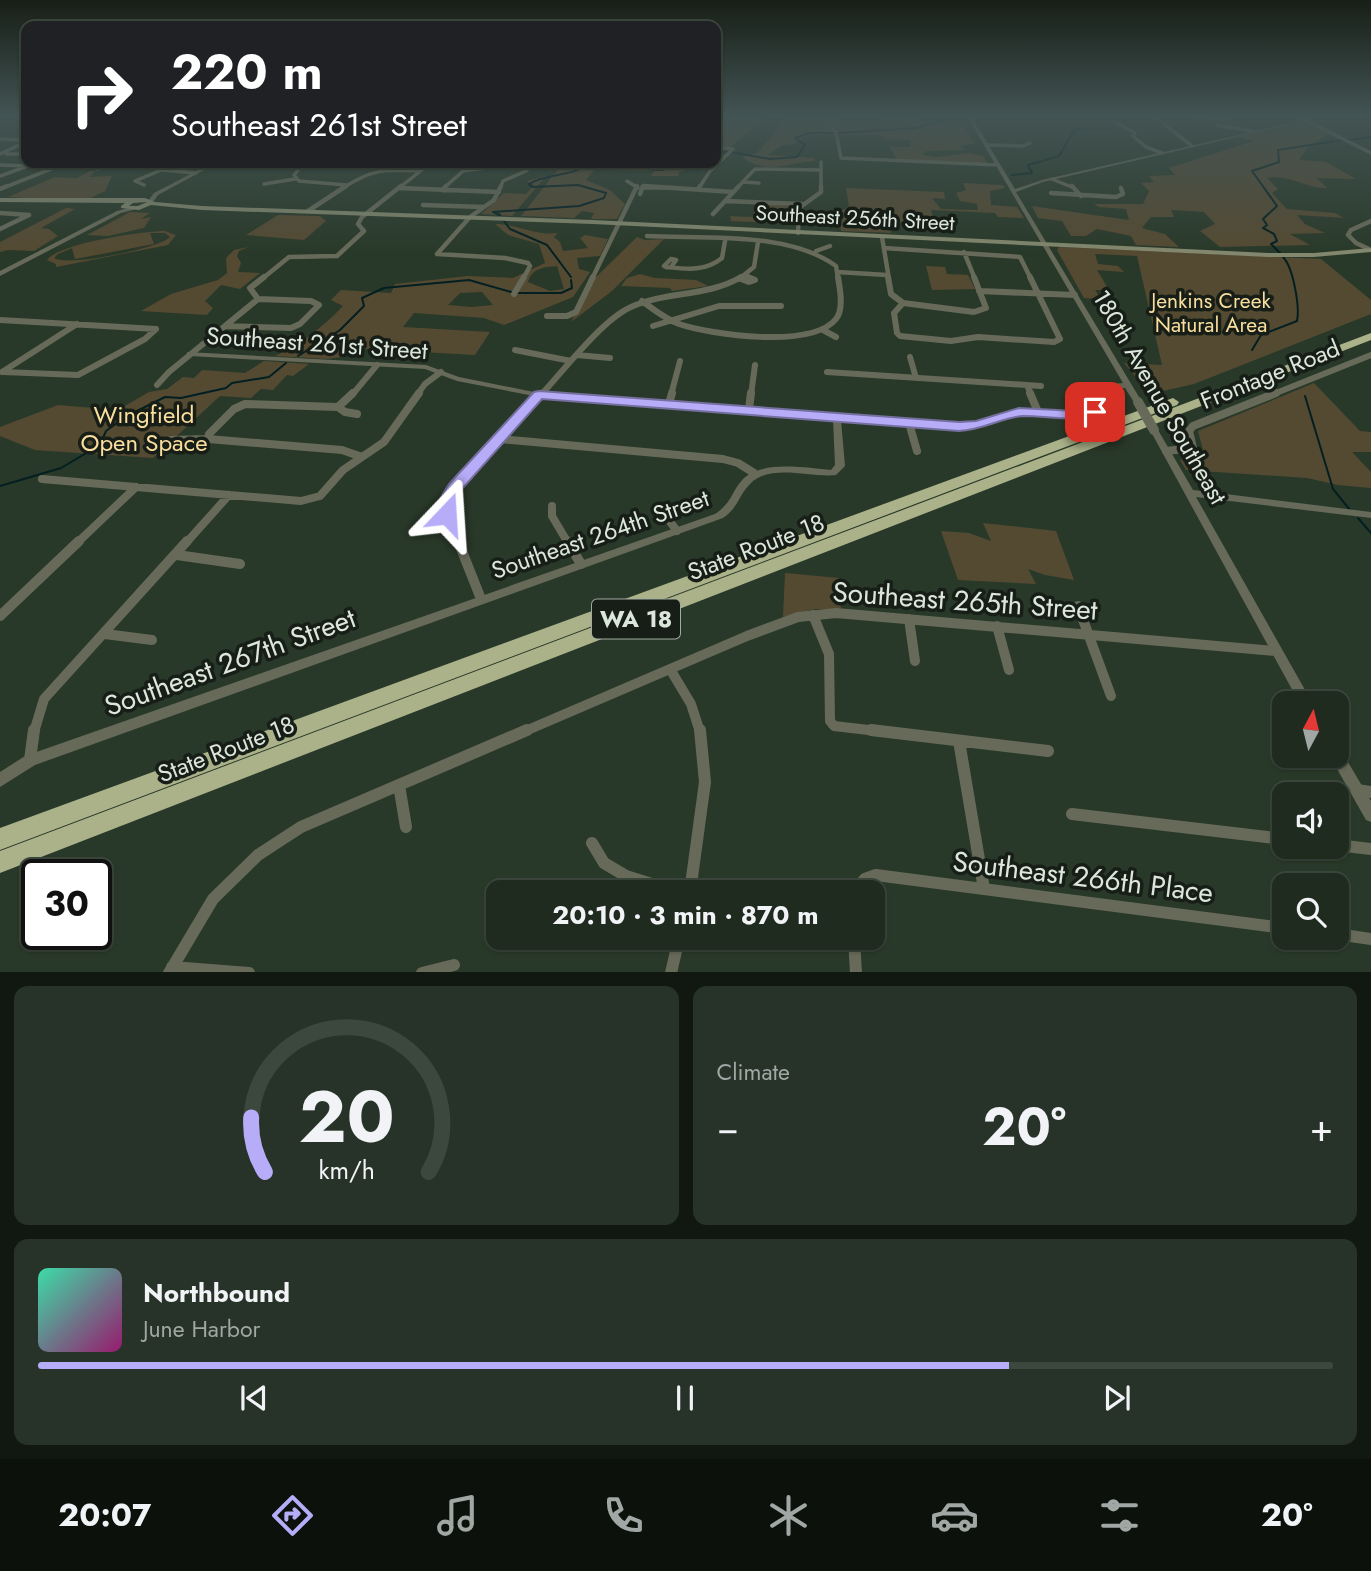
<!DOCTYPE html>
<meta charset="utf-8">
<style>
body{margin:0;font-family:Jost,sans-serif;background:#273328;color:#f1f3f6;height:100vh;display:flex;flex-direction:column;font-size:26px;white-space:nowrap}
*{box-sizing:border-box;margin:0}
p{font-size:23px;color:#a1a7a4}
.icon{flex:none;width:38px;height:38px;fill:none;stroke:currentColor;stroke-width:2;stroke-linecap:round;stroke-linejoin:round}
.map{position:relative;height:972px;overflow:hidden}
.side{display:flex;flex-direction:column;gap:14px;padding:14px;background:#111811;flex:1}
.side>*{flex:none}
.hud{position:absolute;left:21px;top:21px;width:700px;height:147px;border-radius:14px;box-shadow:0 2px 5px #0004,0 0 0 2px #3c473d;background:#202124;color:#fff;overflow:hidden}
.needle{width:46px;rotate:7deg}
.controls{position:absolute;left:1272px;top:691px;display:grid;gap:14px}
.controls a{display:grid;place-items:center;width:77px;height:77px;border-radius:14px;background:#1f2b1f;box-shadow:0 2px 5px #0004,0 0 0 2px #3c473d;font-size:35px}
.speed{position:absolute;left:21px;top:859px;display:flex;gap:14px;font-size:35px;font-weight:700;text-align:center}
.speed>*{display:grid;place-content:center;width:91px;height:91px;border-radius:50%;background:#1f2b1f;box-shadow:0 2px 5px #0004,0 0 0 2px #3c473d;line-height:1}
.speed .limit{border:4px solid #111;border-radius:10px;background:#fff;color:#111}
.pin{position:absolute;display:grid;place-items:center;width:60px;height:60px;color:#fff;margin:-30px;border-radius:14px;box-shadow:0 4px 10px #0006}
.me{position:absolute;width:77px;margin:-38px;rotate:20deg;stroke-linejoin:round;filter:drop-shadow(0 0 5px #0008)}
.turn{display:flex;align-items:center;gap:24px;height:147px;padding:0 35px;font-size:32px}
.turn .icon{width:91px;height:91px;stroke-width:2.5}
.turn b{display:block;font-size:49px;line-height:60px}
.big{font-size:52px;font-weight:700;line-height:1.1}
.side .tile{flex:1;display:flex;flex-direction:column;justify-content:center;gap:10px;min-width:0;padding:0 24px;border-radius:14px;background:#273328}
.side .dial{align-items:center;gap:0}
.dial svg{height:182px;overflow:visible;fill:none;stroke:#3c473d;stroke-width:7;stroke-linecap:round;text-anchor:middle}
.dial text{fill:#f1f3f6;stroke:none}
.song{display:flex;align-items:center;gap:21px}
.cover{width:84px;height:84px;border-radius:10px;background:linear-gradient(135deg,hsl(160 70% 55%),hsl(320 70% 35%))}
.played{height:7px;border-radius:4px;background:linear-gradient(90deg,#b6acf8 75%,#3c473d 75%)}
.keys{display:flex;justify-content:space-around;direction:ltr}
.heat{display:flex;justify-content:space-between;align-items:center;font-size:38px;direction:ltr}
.side .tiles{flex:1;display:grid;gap:14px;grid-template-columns:1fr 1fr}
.tile:last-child{grid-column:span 2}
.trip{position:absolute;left:486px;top:880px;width:399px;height:70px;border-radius:14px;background:#1f2b1f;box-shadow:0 2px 5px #0004,0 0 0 2px #3c473d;font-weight:700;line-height:70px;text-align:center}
.tabs{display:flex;height:112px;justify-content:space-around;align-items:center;background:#0c110c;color:#a1a7a4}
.tabs .icon{width:49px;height:49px}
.tabs .current{color:#b6acf8}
.tabs b{font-size:32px;color:#f1f3f6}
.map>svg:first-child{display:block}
</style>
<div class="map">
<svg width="1371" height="973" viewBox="0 0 1371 973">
<rect width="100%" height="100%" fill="#293929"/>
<path fill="#544a32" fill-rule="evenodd" d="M716,116H767L732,146H718Z
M789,116H840L843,122L884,123L879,116H919L922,120L933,121L937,116H955L957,118L953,119L952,123L962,124L975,144L959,146L967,150L926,151L922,155L937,157L968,153L983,156L988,164L897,160L890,147H911V140L884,139L881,135H808L794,144L782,145L768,155L814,158L815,161C789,162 767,176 742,157L757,153Z
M1306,121L1329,134L1307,148L1299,160L1326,162L1356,179L1317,178L1327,188C1304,189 1293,174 1267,178L1278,189L1272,193L1287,209L1335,213L1344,218L1297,215L1305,224L1325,233L1290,234L1310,245L1220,247L1200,231L1215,224L1204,212L1171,210L1174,217H1151L1142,228L1165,234L1179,247L1136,245L1131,236L1097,229L1086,236H1071L1062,221L1038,218L1032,206L1129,220L1126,209L1099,207L1094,204H1143L1149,191L1141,183L1154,182L1149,176L1175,175L1169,168L1254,141L1237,137Z
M563,163H715L702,172L704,167L697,166L679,172L678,176H651L654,171L594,170L586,180L610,190L625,204L617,219H591L594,213L582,211L574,218L521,216Z
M90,171H95L90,177L112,176L105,191L84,201L8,197L55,177L77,178Z
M546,176L512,216L481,214L504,193L526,194L534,185L527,181Z
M963,183L1003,185L1005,188L990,191L991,205L1017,207L1024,218L998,217L995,213L931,210L935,223L888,222L891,233L841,231L839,212L849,207L846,188L944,192L945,199L932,198L941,209L978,210L977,204L960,201L956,193L966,190Z
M760,204L793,206V224L731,221L730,216L751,217Z
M66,208L75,209L41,228L49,229L58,236L34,251L8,250L0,252V242Z
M130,212L150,213L141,219L151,217L144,228L108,236L87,235Z
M278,215L320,216L326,221L304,240L246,235Z
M495,224C517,224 534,236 558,233L554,237L560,242L563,251L588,248L580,238L585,235L608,239L600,256L577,258L579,269L590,272L573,297L504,325L484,318L414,313L403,327L490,332L475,355L349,348L341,357L327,359L275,356C302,343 322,328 343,306L331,300L341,290L391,293L395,284L468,276L513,278L545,263L539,244L508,235ZM557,266L564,289L550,291L528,282C532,268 544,267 557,266ZM482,292L493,305L471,307L448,305L460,293Z
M165,231L176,235L168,245L56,267V264L47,260C59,243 144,231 165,231ZM150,233H165L170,237C158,249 67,267 54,258L58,254L72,248L75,259L154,244Z
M637,237L645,240L664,239L612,291L571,322L596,277Z
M248,247L239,251L237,256L241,263L238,272L260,273L240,289L221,285L205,301L213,308L207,315L141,311L171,294L218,280L227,273L226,258L234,250Z
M1059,247L1321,259L1371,300V314L1194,384L1150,394L1124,363L1162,365L1137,256L1095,254L1098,264L1118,266L1124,272L1097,270L1109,290H1095L1101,299L1084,298L1057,250Z
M926,266L945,267L947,274L968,275L975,289L932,290Z
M640,274L655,278L696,280L708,286L672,291L670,288L621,286L627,278Z
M264,361L309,364L293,376L287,375L273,390L261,389L251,398L220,396L153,458L35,450L0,436V427L58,405L118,410L149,392L167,389L183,377L194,378L202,370L245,373Z
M1314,383L1360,431L1371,432V452H1352L1371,472V488L1338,485L1307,478L1186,470L1180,460L1203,450L1198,431Z
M983,523L1056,531L1074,580L1045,575L1028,569L1036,584L958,580L941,531L969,533L991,541Z
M785,573L839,578L841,609H816L783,617Z"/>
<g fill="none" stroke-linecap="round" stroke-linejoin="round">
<path stroke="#031f21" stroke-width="2" d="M1122,123L1133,116
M838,133L916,128L956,116
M1348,140L1371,137
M716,151L727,152
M731,152L770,159L797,157L805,145L795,138L810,133H833
M1045,160L1059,156L1075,129L1112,128L1117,124
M1012,175L1032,173L1028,165L1043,161
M500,215L493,212L579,206L604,198L606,193L578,185L532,187L529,184C547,173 569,177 586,166L662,170L691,163
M504,221L510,229L547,245L571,277
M1280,253L1271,244L1277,241L1274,234L1263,228L1267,225L1263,219L1277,206L1252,171L1279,162L1278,150L1342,140
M517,293H561L572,288L571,280
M1252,350L1261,335L1297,321C1300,306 1293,267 1283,257
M298,356L340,330L364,306L362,298L384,288L469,280L511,292
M1305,396L1333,489L1350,510
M0,486L61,468L100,445L106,431L125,417L165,397L181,398L226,388L232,383L269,377L286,363
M1358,518L1371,533"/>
<path stroke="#676a59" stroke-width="3.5" d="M1297,116L1371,153
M1158,120L1156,116L1230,118L1228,116
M1117,123L1135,133L1133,136L1146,147L1162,153
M1164,124L1192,146
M1217,125L1252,131
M832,128L836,132L841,158L998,165
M0,139L26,140
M987,145L1023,146L1030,143
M0,154L26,142
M6,154H26
M821,162V188
M145,163L161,170L196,173
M0,165L56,167
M97,169L131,163
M299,169L294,175L299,181L346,185
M0,176L25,167
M1052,179L1074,188
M627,181L638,188
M743,182L759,183
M264,184L295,179
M144,185L135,181L161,170
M3,188L56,167
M343,188C374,168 384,170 420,171
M399,188L423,169L437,163
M444,188L463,171L486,168
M500,188L503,181L526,171L533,163
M642,188H671
M699,188L710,171L733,149L716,147
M737,188L755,169L821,170"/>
<path stroke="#676a59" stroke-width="4.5" d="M501,186L494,200L470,217L437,254L505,258L528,263L530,266L523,279
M644,186L733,192
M1072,186L1081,196
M399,188L499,192
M0,189L7,186
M698,189L700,186
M442,190L446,186
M1051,193L1116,197L1123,194L1121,188
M640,194L643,186
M725,201L802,204
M423,205L483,207
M308,211L346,186
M0,213L29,215
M713,214L739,186
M1371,221L1351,230L1348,235L1356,243L1371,250
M0,229L29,215
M798,233L799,208L821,192V186
M647,236C705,239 788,231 836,266L838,279
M882,237L889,279
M884,248L1020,257L1031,279
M816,251L830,246
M964,252L975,279
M671,267L676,260L671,259L664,266L666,267C686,269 705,272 722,258L725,241
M837,272L887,275
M746,276L752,279
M262,279L289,257L337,256L364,231L358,224L362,217L401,186
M592,279L637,186
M739,279L754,267L758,242"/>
<path stroke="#676a59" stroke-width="6" d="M888,277L891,294L903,303L894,313L897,333L900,336L951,341L978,337L1054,342L1060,339L1030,277
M741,279L749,282L755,280L748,277
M979,291L1075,295
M514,294L524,277
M642,301C653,309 665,319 679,324C711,335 812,349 836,319C844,309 840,289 838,277
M903,303L974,312L986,308L974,277
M547,316H567L576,312L593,277
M0,320L156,329
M225,326L291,328L300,324L319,305L311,301L258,299
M653,326L719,306H781
M823,330L836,337
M515,350L571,361
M577,355L610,358
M910,357L916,378
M2,372L77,324
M3,372L78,375L145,339L156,329
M827,372L1041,386
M157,385L169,372L258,299L250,288L264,277
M1027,385L1031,395
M352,395L377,365
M417,395L425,384L441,372
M541,395C564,370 602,320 631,307C666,291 708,297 741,277
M671,395L680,361
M751,395L755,365
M1271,395L1371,355"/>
<path stroke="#676a59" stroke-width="8" d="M1030,393L1038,412
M669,404L672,393
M338,407L353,393
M749,409L751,393
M909,423L917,451
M208,439L209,434L234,409L245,404L338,407L345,412L357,414
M499,439L723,459L738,463L754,473
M171,440L208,439L342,450L362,457
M1166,451L1193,448L1189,431L1193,426L1276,393
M42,479L301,501L320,496L343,470L384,442L419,393
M552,506V516L568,543
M660,508L677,531
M77,543L136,487
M186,543L229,495
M459,543C450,522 443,508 455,487L543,393"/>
<path stroke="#676a59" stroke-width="10" d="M458,541L481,599
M567,541L581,564
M177,555L240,564
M1078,606L1111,696
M813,615L829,654L830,721L834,726L886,732
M0,616L79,541
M909,619L915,661
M997,626L1009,670
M105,634L152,640
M670,669L691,704L700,732
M34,732L44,699L187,541
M523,732L747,636L798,617L836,613L1276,651"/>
<path stroke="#676a59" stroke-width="12" d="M871,730L1048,751
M959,741L984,889
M30,760L34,730
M399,785L406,827
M1357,790L1371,792
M1072,814L1284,839
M592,843L604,863L626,876L677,892
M1337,845L1371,849
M690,892L705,782L700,730
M854,892L865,879L876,875L1284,928
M1337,934L1371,939
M854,938L856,973
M172,967L249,973
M169,973L213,899L258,855L301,827L527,730
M422,973L454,965
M671,973L679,938"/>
<path fill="#676a59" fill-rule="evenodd" d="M967,116H971L1015,189L1042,180L1321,116H1327L1043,182L1016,192L1142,402L1141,404H1135L1125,388L1108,389L1106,392L1107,406C1083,430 1047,412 1018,415C998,418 979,427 959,429L841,420L845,466L836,475C811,478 769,463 750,484C738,496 739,507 723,518L35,765L0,787V772L25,756L715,514C732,503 731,492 743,479C762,460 807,468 831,470L835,465L833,419L539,397L457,381L425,369L190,356H187V352L426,365L459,377L539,393L959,423C980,422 998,412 1018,410C1045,407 1075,422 1099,405L1098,392L1102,385L1123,383Z
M212,163H217L158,195L153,202L148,201L154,193Z
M135,206L138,208L137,209L121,213L0,276V271L117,211Z
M1154,427L1158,430L1193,490L1371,512V518L1196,497L1313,704H1300L1150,430Z
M1337,750L1342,752L1371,801V822L1366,820L1332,760L1330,756H1337Z"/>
<path fill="#82876d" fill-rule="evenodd" d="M0,198H145L155,202L202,206L593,220L1268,253H1314L1371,248V252L1314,257H1268L593,224L202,210L151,205L139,210L121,208V206L125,203L0,202ZM147,202L138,206H129L133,203Z"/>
<path fill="#abb289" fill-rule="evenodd" d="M1371,333V340L0,873V851Z
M1173,398L1179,402L1177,405L0,850V828Z"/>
<path stroke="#676a59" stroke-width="10" d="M1138,402L1154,430"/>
</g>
<linearGradient id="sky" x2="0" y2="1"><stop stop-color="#171f17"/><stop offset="0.46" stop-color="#435454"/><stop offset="1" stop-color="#435454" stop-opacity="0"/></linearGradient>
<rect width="1371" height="252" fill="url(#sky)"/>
<path fill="#b6acf8" stroke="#7670a1" stroke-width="2" d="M539,391L959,422L976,421L1019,408L1076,411L1095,408L1102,412L1100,415C1074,422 1049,416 1023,416C1004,417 983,430 959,431L542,399L461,490L456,499L453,518H441C435,506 442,494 449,484L534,392Z"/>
<g text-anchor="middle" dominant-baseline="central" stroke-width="7" stroke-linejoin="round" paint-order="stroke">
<g font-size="21" fill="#dce7dc" stroke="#171e17">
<text transform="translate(855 218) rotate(3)">Southeast 256th Street</text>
</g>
<g font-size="21" fill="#fade9e" stroke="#171e17">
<text x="1211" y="301">Jenkins Creek<tspan x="1211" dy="24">Natural Area</tspan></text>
</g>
<rect fill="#171e17" stroke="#a1aba1" stroke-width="2" x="592" y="599.5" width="88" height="39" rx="5"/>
<g font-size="23" font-weight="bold" fill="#dce7dc">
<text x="636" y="619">WA 18</text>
</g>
<g font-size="24" fill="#dce7dc" stroke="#171e17">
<text transform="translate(317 343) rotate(4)">Southeast 261st Street</text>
<text transform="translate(1270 374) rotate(-22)">Frontage Road</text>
<text transform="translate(1160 397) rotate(60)">180th Avenue Southeast</text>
<text transform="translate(600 534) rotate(-19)">Southeast 264th Street</text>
<text transform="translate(756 547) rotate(-21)">State Route 18</text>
<text transform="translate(226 749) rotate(-21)">State Route 18</text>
</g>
<g font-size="24" fill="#fade9e" stroke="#171e17">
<text x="144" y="414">Wingfield<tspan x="144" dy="28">Open Space</tspan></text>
</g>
<g font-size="28" fill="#dce7dc" stroke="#171e17">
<text transform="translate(965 601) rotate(4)">Southeast 265th Street</text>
<text transform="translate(230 662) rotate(-20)">Southeast 267th Street</text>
<text transform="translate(1083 877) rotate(7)">Southeast 266th Place</text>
</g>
</g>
</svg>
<div class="controls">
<a><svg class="needle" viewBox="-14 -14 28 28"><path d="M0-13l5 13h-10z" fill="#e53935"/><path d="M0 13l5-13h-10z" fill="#a1a7a4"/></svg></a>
<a><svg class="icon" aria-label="sound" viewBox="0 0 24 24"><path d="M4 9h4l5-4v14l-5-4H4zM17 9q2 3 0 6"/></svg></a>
<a><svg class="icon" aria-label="search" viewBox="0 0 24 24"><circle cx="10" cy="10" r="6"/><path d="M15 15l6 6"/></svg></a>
</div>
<div class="speed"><div class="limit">30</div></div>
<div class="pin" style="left:1095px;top:412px;background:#d93025"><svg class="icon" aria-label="arrive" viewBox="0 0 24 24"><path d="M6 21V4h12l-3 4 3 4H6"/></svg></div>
<svg class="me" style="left:447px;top:514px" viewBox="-20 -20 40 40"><path d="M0-17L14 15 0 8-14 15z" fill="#b6acf8" stroke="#fff" stroke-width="4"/></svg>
<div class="trip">20:10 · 3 min · 870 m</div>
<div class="hud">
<div class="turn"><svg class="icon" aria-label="right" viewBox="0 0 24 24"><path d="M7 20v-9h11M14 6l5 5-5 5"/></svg><div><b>220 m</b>Southeast 261st Street</div></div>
</div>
</div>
<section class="side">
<div class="tiles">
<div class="tile dial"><svg viewBox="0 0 100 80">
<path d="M14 69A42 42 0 1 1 86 69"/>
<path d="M14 69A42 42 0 0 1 8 45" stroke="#b6acf8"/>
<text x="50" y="56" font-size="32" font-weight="700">20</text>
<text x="50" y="72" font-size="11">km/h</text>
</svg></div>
<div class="tile"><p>Climate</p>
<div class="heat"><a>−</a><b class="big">20°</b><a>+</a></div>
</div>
<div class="tile">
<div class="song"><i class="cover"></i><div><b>Northbound</b><p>June Harbor</p></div></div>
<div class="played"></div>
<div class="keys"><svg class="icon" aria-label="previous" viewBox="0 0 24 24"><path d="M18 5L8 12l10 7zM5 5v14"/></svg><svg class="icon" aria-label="pause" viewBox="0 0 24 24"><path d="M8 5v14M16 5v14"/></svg><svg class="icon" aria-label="next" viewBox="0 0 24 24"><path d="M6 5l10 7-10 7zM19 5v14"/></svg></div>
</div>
</div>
</section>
<nav class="tabs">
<b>20:07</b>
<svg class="icon current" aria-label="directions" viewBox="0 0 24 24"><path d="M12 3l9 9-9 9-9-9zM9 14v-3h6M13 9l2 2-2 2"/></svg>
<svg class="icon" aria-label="music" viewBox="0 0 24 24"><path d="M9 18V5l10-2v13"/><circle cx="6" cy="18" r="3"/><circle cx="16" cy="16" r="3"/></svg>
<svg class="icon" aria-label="phone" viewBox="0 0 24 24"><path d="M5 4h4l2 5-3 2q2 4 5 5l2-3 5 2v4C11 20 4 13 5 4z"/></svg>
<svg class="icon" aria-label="climate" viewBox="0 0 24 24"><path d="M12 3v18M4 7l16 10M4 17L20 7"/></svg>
<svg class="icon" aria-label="car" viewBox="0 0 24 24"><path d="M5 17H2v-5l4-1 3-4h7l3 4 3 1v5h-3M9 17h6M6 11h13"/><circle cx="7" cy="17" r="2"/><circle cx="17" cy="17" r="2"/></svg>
<svg class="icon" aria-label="filters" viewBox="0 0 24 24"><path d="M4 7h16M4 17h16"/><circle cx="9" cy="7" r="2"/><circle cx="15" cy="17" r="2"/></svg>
<b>20°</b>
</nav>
